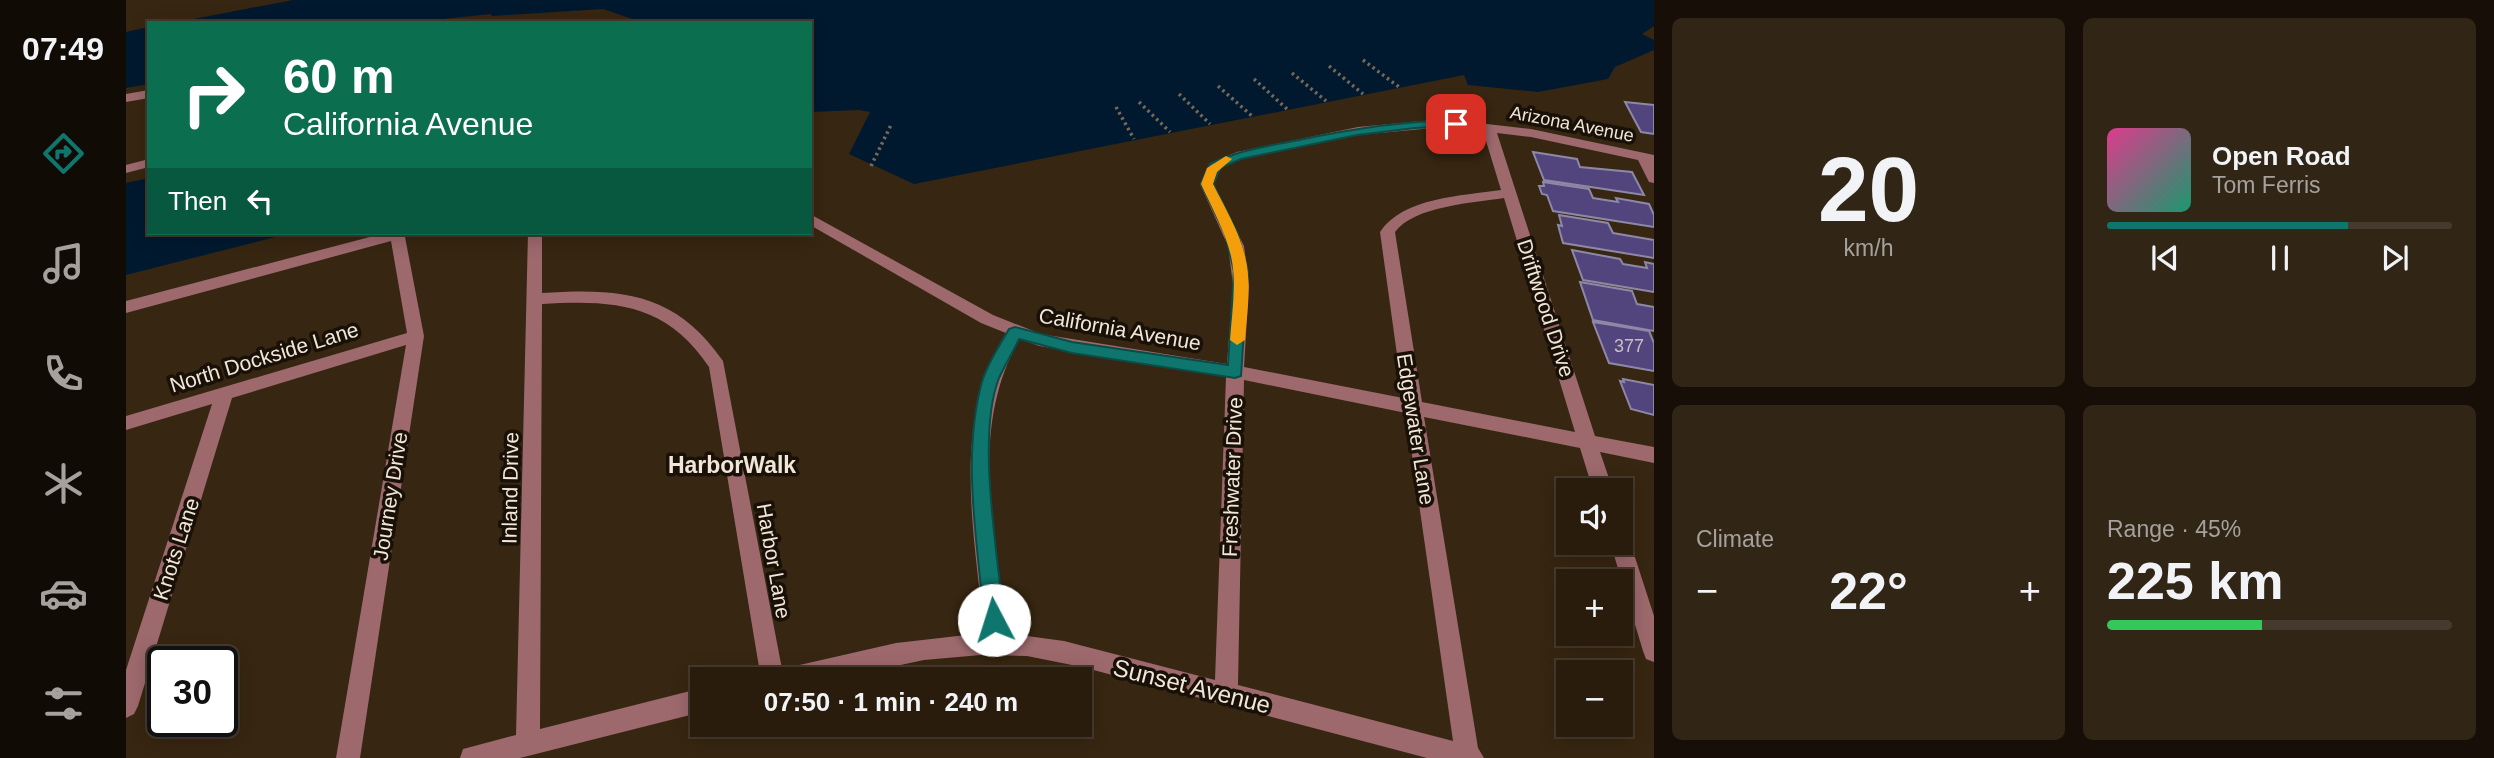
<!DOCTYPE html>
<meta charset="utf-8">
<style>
body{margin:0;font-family:Arial,sans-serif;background:#312516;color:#f1f3f6;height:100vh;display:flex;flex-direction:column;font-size:26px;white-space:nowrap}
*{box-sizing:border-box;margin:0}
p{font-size:23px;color:#a5a19d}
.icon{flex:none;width:38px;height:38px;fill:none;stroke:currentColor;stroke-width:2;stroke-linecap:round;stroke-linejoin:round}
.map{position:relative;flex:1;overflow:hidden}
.drawer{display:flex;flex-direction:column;gap:18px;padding:18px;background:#170f07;width:840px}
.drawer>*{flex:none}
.hud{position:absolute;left:21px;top:21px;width:665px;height:214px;border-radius:0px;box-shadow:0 4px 18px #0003,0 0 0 2px #453a2e;background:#0b6e4f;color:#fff;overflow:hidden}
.controls{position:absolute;left:1430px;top:478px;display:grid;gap:14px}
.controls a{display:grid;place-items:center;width:77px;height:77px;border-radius:0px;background:#291c0d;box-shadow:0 4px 18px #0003,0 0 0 2px #453a2e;font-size:35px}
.speed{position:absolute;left:21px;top:646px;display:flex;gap:14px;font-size:35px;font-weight:700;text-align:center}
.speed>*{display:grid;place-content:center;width:91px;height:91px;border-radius:50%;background:#291c0d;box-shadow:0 4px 18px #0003,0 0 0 2px #453a2e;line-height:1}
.speed .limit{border:4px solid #111;border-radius:10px;background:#fff;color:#111}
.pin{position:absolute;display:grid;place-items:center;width:60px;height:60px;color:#fff;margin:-30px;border-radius:14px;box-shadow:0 4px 10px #0006}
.me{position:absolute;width:77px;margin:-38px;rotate:355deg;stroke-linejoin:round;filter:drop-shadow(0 0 5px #0008)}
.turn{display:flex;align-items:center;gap:24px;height:147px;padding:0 21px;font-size:32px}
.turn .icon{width:91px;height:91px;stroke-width:2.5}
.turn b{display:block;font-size:49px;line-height:60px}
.then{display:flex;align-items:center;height:66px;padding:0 21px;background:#0003;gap:14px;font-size:26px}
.big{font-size:52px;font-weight:700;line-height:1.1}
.drawer .card{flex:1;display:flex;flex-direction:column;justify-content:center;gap:10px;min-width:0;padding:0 24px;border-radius:10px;background:#312516}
.drawer .dial{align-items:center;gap:0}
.dial b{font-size:91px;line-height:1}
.song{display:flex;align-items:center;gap:21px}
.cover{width:84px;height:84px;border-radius:10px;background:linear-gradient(135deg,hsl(330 70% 55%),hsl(160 70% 35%))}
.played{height:7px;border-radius:4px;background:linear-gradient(90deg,#0f766e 70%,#453a2e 70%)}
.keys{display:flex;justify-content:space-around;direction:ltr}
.heat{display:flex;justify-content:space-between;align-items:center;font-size:38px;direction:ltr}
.charge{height:10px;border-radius:5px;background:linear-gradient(90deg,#34c759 45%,#453a2e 0)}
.drawer .tiles{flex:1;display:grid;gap:18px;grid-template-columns:repeat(2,1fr)}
.trip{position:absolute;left:564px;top:667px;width:402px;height:70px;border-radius:0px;background:#291c0d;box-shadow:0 4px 18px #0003,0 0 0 2px #453a2e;font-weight:700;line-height:70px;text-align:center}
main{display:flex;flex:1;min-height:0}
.tab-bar{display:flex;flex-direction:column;width:126px;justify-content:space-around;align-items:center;background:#100b05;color:#a5a19d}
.tab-bar .icon{width:49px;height:49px}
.tab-bar .current{color:#0f766e}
.tab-bar b{font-size:32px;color:#f1f3f6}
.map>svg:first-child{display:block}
</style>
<main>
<nav class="tab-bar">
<b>07:49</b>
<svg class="icon current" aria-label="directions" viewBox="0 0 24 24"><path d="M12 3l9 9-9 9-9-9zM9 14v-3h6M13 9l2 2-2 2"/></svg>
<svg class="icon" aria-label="music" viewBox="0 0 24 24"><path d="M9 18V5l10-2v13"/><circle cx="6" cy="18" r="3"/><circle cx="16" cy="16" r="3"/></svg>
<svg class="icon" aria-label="phone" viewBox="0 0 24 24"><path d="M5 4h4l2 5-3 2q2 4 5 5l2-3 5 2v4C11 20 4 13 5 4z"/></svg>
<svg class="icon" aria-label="climate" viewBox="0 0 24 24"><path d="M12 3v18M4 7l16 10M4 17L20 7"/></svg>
<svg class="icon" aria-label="car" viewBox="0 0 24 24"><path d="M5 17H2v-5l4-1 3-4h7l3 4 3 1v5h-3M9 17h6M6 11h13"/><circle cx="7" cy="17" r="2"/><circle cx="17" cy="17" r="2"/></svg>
<svg class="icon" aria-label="filters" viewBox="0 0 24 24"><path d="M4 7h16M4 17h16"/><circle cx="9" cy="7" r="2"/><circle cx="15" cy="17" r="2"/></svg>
</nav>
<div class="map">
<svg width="1528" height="758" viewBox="0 0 1528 758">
<rect width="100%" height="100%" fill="#372611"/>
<path fill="#00192f" d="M167,0H1528V26L1516,34L1528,40V50L1489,67L1482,79L1412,92L1342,85L1338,75L788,184L723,154L744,112L733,110L684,112V23H518L477,9L366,16L365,14L279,23H47Z
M23,27V84L0,88V32Z
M23,178V233H165L0,275V183Z"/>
<path fill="#52457d" stroke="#8d88a5" stroke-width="2" d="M1499,102L1528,105V134L1515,132Z
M1407,152L1451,159L1454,167L1506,172L1518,195L1418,180Z
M1417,182L1463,189L1467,198L1492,202L1490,198L1523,204L1528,215V227L1427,211L1421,195L1416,194L1413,186H1418Z
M1433,215L1482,223L1487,233L1528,240V258L1437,243L1432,225L1436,226Z
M1446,250L1494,259L1497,264L1521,268L1519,262L1528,264V292L1457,280Z
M1454,282L1506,291L1511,304L1528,307V331L1467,320Z
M1467,322L1523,331L1528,343V371L1483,363Z
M1497,379L1528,385V415L1505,409L1494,381L1498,382Z"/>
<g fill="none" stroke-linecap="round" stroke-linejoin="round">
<path stroke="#786957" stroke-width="3.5" stroke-dasharray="2.5 3.5" stroke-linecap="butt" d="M1237,60L1273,87
M1203,66L1237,94
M1166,73L1200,101
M1128,79L1161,109
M1092,86L1126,116
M1053,94L1084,124
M1013,102L1044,132
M990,107L1008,139
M745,166L765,125"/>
<path fill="#9d696d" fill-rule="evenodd" d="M23,90V98L0,102V94Z
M1318,119L1405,129L1528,155V183L1523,182L1512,160L1405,137L1371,133L1469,436L1528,447V463L1474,452L1487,490H1467L1454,448L1298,417L1352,748L1358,758H1301L956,667L901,656L855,655L798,660L709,679H635L583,367C540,303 488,300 416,304L414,729L576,688V712L394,758H334L337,749L390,735L402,233H416V293C495,288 549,292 597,361L656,669L770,643L858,633C849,534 824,422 880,333L855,323L684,225V214L867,315L915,334L1101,364L1107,285L1102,246L1074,184L1084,163L1111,152L1232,127ZM1318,127L1357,131L1375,190C1336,196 1277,197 1254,232L1277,398L1118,367L1123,285L1118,246L1088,184L1095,168L1115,159L1232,135ZM1378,198L1449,432L1296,402L1269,232C1288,206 1347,203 1378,198ZM894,339L913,346L1100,377L1089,680L938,641L880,633C869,538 842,426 894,339ZM1118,380L1280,413L1327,741L1112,685Z
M23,159V167L0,173V165Z
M259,233H284L279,237L298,336L234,758H210L280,345L106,398L12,706L8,714L0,718V670L86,404L0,430V416L281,333L265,241L0,313V301Z
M1494,533L1501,536L1504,542L1528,616V662L1520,659L1517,651L1484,542H1494Z"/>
</g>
<path fill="#0f766e" stroke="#0a4d48" stroke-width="2" d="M1330,120L1334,121V126L1289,128L1231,135L1115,159L1094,168L1087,184L1112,234L1122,271L1115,376L1109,378L946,353L893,339C887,352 879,365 873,378C850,437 872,555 878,620L875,627L868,629L861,627L858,620C852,543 835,458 856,382C861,364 874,345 883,329L889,327L946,342L1102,365L1108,271L1099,234L1075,184L1084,164C1113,150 1142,146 1173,140C1225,129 1276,121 1330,120Z"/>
<path fill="#f59e0b" d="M1100,156L1106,159L1091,172L1087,184C1099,208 1113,231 1119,256C1126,283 1121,313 1119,340L1111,345L1104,340C1106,313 1111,283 1105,256C1099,231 1086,208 1075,184L1081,168Z"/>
<g text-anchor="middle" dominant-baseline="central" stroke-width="7" stroke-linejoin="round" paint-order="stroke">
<g font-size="18" fill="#f1e6d8" stroke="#191108">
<text transform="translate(1446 124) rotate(11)">Arizona Avenue</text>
</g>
<g font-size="18" fill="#c9bec1">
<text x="1503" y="346">377</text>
</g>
<g font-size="21" fill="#f1e6d8" stroke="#191108">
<text transform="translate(1420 308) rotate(72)">Driftwood Drive</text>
<text transform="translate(994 329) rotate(10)">California Avenue</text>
<text transform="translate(138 357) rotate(-17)">North Dockside Lane</text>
<text transform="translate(1290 429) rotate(81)">Edgewater Lane</text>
<text transform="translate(1106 477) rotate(-88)">Freshwater Drive</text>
<text transform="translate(384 488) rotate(-89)">Inland Drive</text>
<text transform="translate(264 496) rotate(-81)">Journey Drive</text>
<text transform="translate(50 549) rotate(-72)">Knots Lane</text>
<text transform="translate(648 561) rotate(80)">Harbor Lane</text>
</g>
<g font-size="23" font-weight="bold" fill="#f1e6d8" stroke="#191108">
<text x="606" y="465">HarborWalk</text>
</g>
<g font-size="24" fill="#f1e6d8" stroke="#191108">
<text transform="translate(1066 686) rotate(14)">Sunset Avenue</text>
</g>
</g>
</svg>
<div class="controls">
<a><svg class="icon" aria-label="sound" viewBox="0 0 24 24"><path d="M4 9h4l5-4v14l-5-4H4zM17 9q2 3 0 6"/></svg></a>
<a>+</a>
<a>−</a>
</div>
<div class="speed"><div class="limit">30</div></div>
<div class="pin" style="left:1330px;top:124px;background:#d93025"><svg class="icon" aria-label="arrive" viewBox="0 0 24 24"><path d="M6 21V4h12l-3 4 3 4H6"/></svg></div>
<svg class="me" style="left:868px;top:620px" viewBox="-20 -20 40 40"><circle r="19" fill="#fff"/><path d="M0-13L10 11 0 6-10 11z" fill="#0f766e"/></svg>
<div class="trip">07:50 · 1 min · 240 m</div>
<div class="hud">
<div class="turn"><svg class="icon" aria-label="right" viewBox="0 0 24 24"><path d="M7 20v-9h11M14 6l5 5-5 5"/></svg><div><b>60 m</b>California Avenue</div></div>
<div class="then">Then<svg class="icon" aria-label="left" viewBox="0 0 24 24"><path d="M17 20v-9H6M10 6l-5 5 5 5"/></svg></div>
</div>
</div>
<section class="drawer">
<div class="tiles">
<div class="card dial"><b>20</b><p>km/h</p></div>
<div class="card">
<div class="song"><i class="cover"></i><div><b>Open Road</b><p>Tom Ferris</p></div></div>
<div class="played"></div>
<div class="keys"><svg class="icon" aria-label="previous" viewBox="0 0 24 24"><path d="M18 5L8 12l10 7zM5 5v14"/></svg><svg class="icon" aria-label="pause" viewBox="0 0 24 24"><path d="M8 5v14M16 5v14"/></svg><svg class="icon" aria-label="next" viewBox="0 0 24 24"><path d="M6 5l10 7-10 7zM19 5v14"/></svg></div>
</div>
<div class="card"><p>Climate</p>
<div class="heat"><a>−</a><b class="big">22°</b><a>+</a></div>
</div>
<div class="card"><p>Range · 45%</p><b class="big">225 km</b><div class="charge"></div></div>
</div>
</section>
</main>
